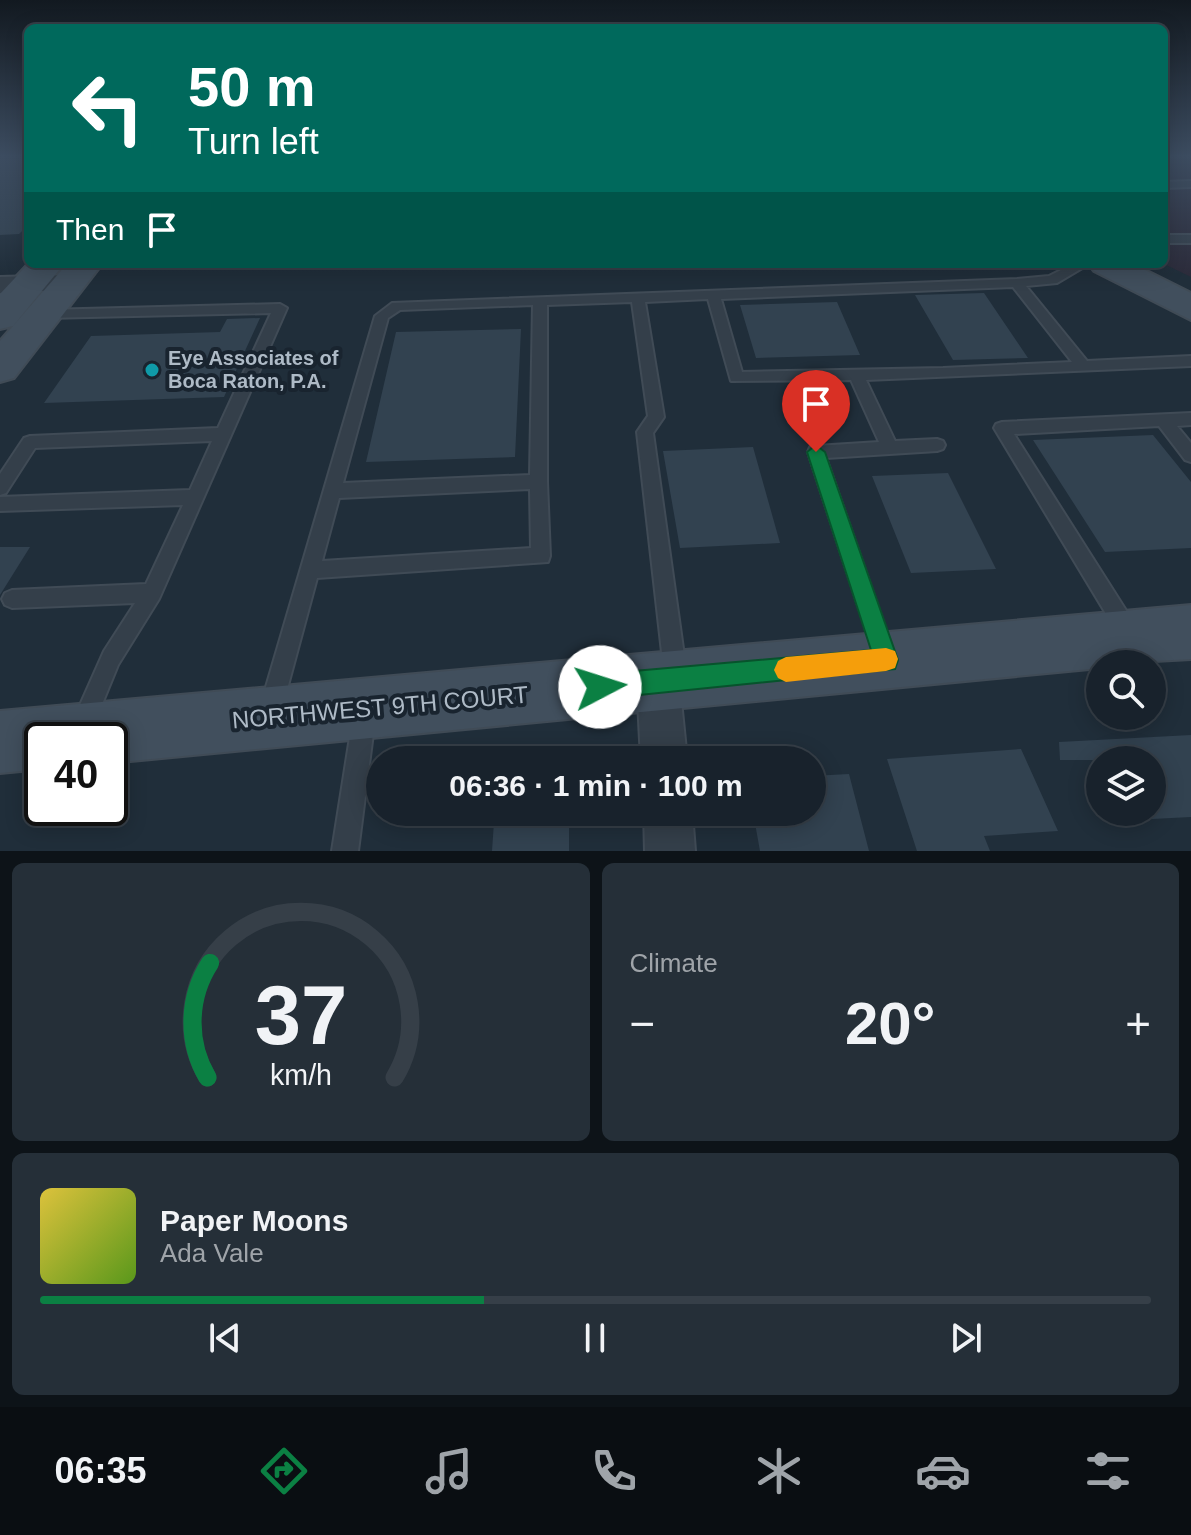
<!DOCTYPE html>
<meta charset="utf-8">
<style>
body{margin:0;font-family:Arial,sans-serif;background:#252f38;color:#f1f3f6;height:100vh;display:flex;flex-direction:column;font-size:30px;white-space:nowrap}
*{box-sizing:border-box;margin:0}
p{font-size:26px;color:#9fa4a9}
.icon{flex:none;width:44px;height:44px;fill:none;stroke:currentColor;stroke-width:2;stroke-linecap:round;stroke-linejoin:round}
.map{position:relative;height:851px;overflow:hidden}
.details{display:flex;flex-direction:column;gap:12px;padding:12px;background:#0d1318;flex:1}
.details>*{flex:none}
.hud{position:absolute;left:24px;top:24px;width:1144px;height:244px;border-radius:12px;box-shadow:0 4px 20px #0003,0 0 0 2px #363f48;background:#00695c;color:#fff;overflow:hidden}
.fabs{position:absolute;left:1086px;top:650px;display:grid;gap:16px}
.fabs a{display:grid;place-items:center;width:80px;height:80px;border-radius:50%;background:#18222c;box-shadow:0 4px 20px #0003,0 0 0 2px #363f48;font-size:40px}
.speed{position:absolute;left:24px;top:722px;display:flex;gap:16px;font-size:40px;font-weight:700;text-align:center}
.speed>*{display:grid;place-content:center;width:104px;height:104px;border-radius:50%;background:#18222c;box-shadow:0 4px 20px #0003,0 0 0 2px #363f48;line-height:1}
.speed .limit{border:4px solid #111;border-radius:12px;background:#fff;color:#111}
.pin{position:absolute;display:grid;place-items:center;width:68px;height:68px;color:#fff;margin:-82px -34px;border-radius:50% 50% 50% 0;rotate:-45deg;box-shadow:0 0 8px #0007}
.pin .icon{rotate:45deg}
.me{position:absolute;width:88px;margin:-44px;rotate:85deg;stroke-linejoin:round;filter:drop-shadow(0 0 6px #0008)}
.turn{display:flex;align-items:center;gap:28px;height:168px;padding:0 32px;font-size:36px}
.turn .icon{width:104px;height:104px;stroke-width:2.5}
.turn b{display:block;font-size:56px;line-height:68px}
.then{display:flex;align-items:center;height:76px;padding:0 32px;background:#0003;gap:16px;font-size:30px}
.big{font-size:60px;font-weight:800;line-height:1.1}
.details .card{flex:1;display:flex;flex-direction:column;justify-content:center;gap:12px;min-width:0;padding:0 28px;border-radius:12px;background:#252f38}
.details .dial{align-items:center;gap:0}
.dial svg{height:208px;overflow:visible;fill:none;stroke:#363f48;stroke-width:7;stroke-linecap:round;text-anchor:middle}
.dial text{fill:#f1f3f6;stroke:none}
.song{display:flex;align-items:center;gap:24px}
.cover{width:96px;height:96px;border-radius:12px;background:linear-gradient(135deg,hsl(50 70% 55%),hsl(90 70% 35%))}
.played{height:8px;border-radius:4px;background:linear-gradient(90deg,#0b8043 40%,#363f48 40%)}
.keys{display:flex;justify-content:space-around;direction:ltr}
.heat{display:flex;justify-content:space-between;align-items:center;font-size:44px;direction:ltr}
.details .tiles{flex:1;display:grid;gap:12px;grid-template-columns:1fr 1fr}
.card:last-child{grid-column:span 2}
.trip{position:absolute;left:366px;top:746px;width:460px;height:80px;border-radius:40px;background:#18222c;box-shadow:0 4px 20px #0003,0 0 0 2px #363f48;font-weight:800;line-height:80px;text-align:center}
.menu{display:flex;height:128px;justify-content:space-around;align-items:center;background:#0a0e12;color:#9fa4a9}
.menu .icon{width:56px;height:56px}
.menu .current{color:#0b8043}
.menu b{font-size:36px;color:#f1f3f6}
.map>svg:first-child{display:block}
</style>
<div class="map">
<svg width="1191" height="851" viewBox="0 0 1191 851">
<rect width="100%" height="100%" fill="#202e3a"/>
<path fill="#2c2c3b" d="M1164,155H1191V277L1164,264Z"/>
<path fill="#324250" d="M28,156V225L19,234L0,235V157Z
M984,293L1028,358L953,360L915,295Z
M837,302L860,355L756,358L740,305Z
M260,318L224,397L44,403L91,336L220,332L227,319Z
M521,329L515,457L366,462L396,332Z
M1153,435L1191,482V548L1105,552L1033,440Z
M753,447L780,543L680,548L663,451Z
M948,473L996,569L911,573L872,476Z
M0,547H30L0,595Z
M1191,735V817L1152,819V760H1060L1059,742Z
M1021,749L1058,831L984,836L990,851H917L887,759Z
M849,774L869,851H760L753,812H812V776Z
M569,819V851H492L494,822Z"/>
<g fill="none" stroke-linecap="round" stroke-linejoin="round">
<defs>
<path id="lane" d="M1191,181V187L1164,188V182Z
M1164,235H1191V243H1164Z
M1073,264H1089L1057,283L1026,286L1087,361L1191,356V366L866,380L895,441L937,439L943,441L945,445L943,449L937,451L826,458L893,651L890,658L883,661L876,658L873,651L808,452L810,447L816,446L879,442L851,380L731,381L708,299L645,302L664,417L653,433L686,670L683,678L675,681L667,678L664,670L637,432L648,416L632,302L547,305V482L550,556L548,562L317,578L283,704L280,712L272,715L264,712L261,704L375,316L392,303L1017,279L1049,276ZM1013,287L1072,362L943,368L742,372L721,299ZM533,305L530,475L343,483L388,318L400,310ZM530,489L531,548L322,561L339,498Z
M280,304L287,308L159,599L118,665L91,731L83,734L75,731L72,723L104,651L135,603L12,608L5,605L2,599L5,593L12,590L146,584L183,505L0,511V497L190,490L212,441L35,448L6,493L0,495V474L24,438L30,436L218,428L271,313L45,318L38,314L45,310Z
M1191,413V425L1177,426L1191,443V462L1185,460L1159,426L1014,434L1134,623L1137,630L1134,637L1127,640L1120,637L994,428L996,424L1002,422Z
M364,707L372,710L375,718L358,851H332L353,718L356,710Z"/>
<path id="street" d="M70,275L83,283L79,289L0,293V277Z
M658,660L673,666L679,681L687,760H641L637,681L643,666Z
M644,812H692L695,851H645Z"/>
<path id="secondary" d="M28,264H64L13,326L0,329V294Z
M67,264H102L14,378L0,382V341Z
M1089,264H1133L1191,293V320L1094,271Z
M1191,605V659L1100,664V668L110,763V740H42V769L0,773V711Z"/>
</defs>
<use href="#lane" stroke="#404b56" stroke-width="4"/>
<use href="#street" stroke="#404b56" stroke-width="4"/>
<use href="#secondary" stroke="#404b56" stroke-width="4"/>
<use href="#lane" fill="#343f4a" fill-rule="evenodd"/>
<use href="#street" fill="#343f4a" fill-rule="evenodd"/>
<use href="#secondary" fill="#414f5d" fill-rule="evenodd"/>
</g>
<linearGradient id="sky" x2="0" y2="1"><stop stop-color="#121920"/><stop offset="0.57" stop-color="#3c4c60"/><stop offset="1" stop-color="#3c4c60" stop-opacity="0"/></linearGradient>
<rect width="1191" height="274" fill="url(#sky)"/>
<path fill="#0b8043" stroke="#07532c" stroke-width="2" d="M816,445L825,452L898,660L895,669L600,699L591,695L588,687L591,678L600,674L871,650L807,452Z"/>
<path fill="#f59e0b" d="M886,648L895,651L898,659L895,668L886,671L786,682L778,678L774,670L778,661L786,657Z"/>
<circle fill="#0f9aa8" stroke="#19242f" stroke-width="3" cx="152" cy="370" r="8"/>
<g text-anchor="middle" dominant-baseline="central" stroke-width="8" stroke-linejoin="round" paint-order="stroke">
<g font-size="20" font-weight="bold" fill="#aebac6" stroke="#19242f" text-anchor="start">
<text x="168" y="358">Eye Associates of<tspan x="168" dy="23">Boca Raton, P.A.</tspan></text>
</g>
<g font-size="24" fill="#aebac6" stroke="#19242f">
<text transform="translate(380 707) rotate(-5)">NORTHWEST 9TH COURT</text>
</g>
</g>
</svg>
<div class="fabs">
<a><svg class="icon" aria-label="search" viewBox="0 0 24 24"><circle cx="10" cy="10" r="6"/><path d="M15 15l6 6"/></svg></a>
<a><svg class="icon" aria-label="layers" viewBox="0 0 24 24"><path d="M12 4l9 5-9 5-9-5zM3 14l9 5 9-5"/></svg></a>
</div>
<div class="speed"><div class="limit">40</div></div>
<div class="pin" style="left:816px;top:452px;background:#d93025"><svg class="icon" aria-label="arrive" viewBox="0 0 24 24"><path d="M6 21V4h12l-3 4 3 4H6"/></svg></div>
<svg class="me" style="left:600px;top:687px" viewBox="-20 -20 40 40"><circle r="19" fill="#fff"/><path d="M0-13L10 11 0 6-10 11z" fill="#0b8043"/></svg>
<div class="trip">06:36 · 1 min · 100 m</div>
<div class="hud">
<div class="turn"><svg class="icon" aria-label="left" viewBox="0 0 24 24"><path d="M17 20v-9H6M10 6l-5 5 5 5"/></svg><div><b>50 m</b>Turn left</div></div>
<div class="then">Then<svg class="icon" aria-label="arrive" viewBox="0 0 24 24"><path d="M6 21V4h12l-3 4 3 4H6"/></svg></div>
</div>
</div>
<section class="details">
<div class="tiles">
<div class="card dial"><svg viewBox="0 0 100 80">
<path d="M14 69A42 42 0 1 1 86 69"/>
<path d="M14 69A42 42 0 0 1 15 25" stroke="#0b8043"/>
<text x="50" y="56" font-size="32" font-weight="700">37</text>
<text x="50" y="72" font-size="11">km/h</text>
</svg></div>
<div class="card"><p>Climate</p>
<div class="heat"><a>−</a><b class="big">20°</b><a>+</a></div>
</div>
<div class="card">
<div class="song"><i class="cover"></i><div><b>Paper Moons</b><p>Ada Vale</p></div></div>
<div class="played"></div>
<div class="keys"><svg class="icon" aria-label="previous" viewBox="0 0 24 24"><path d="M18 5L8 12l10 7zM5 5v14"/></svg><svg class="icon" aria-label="pause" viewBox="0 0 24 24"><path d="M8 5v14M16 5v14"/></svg><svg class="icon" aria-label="next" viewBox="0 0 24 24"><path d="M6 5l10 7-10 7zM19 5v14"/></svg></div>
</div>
</div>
</section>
<nav class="menu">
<b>06:35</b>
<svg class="icon current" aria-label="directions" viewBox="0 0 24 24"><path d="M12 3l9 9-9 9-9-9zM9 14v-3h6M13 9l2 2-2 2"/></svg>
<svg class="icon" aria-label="music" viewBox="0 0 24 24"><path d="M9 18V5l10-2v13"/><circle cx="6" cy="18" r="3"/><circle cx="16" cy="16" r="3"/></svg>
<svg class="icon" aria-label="phone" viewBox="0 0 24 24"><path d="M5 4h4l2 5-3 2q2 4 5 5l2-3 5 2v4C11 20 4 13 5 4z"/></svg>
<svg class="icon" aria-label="climate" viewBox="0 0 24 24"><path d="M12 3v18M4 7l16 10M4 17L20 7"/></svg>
<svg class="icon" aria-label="car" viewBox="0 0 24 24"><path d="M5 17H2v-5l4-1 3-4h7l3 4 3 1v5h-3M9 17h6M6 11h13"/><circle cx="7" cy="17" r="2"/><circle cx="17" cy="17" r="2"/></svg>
<svg class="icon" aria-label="filters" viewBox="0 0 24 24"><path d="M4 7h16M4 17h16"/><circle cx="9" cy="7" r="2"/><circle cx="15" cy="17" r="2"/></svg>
</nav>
